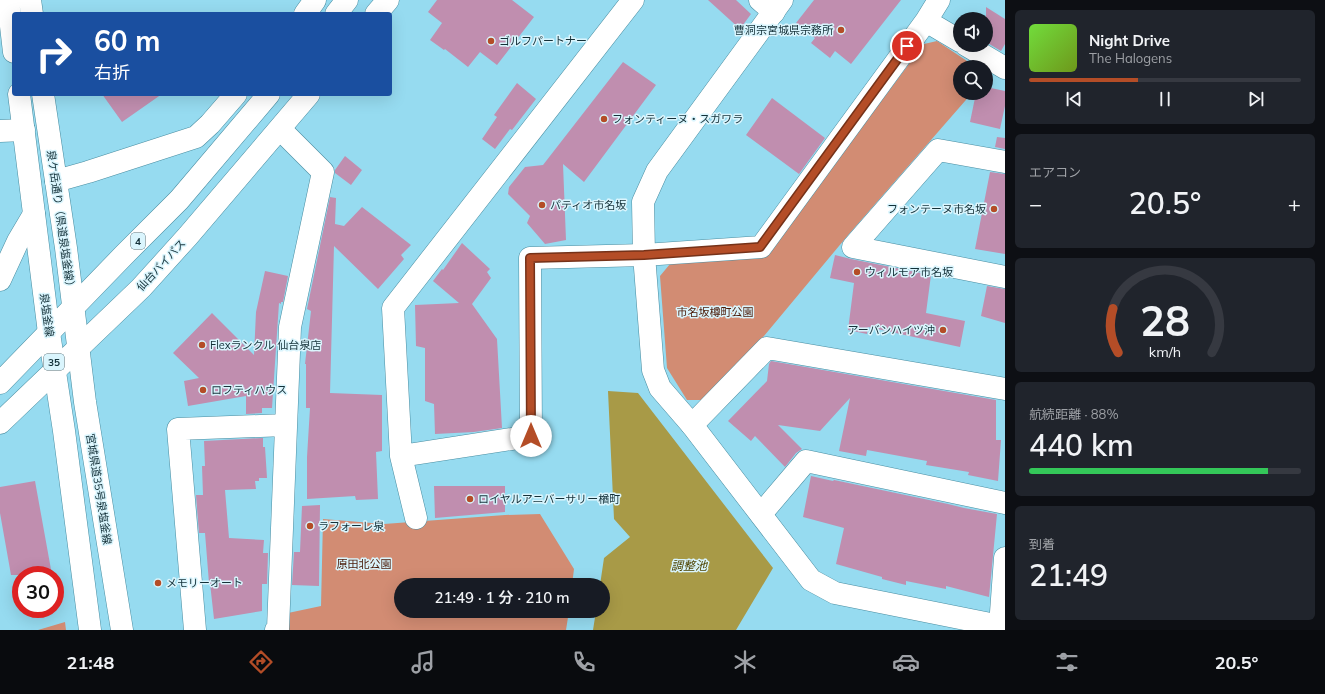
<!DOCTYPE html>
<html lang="ja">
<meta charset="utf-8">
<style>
body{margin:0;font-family:Mulish,"Noto Sans JP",sans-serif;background:#20242c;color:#f1f3f6;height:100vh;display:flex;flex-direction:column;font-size:15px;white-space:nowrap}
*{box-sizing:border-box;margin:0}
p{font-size:13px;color:#9ea1a6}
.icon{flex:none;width:22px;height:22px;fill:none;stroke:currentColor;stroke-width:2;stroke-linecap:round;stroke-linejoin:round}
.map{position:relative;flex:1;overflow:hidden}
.sheet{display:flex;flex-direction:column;gap:10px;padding:10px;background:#0d0f14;width:320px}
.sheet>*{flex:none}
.guide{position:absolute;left:12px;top:12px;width:380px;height:84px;border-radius:4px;box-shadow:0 4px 16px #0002;background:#1a4fa0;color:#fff;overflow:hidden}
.buttons{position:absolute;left:953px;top:12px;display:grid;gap:8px}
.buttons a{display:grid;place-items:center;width:40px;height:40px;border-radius:50%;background:#171b24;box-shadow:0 4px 16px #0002;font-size:20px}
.speed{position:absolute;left:12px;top:566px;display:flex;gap:8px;font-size:20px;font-weight:700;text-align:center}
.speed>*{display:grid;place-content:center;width:52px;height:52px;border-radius:50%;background:#171b24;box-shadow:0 4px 16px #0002;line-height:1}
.speed .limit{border:6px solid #d22;background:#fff;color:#111}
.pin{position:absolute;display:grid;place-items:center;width:34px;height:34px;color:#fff;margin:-17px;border:2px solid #fff;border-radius:50%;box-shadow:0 1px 4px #0007}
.me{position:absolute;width:44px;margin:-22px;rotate:0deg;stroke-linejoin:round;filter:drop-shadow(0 0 3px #0008)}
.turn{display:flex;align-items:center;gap:14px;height:84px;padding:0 16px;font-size:18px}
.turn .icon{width:52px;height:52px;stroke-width:2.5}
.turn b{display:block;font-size:28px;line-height:34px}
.big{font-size:30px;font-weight:600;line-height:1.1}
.sheet .tile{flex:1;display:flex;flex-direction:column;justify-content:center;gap:6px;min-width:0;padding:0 14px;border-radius:6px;background:#20242c}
.sheet .dial{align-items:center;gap:0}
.dial svg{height:104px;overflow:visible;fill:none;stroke:#363941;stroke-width:7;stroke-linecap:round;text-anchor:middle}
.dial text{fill:#f1f3f6;stroke:none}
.song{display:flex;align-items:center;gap:12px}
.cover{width:48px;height:48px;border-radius:6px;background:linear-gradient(135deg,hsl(100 70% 55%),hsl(80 70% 35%))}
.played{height:4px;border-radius:2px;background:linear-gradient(90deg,#b44d27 40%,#363941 40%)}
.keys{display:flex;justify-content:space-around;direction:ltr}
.heat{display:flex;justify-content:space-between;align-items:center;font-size:22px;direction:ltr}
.charge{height:6px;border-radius:3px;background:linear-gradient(90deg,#34c759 88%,#363941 0)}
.trip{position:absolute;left:394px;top:578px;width:216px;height:40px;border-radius:20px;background:#171b24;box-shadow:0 4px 16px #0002;font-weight:600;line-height:40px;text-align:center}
.tab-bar{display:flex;height:64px;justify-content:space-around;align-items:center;background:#090b0e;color:#9ea1a6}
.tab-bar .icon{width:28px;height:28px}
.tab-bar .current{color:#b44d27}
.tab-bar b{font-size:18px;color:#f1f3f6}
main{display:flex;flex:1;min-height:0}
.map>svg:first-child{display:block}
</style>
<main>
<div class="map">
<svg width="1005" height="630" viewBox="0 0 1005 630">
<rect width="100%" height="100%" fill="#96dbf0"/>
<path fill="#d28c73" d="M937,41L976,67H960V93H972L849,234L764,336L702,400H687L667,368L660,276L670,264L770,249L924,44Z
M540,514L574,569L572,585H401V611H569L566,630H287L288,613L321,606L323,519L384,524L505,515Z
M65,622L66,630H38Z"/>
<path fill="#a89a47" d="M608,391L638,393L773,568L736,630H593L596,611H603V585H600L604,558L630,537L614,519Z"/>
<path fill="#c08eaf" d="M437,0H512L534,17L497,65L480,52L468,67L445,49L444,50L430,40L442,23L428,12Z
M708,0H736L751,14L740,29Z
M814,0H901L851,64L835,51L830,58L811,43L815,38L796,23Z
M986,7L1005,19V44L1001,51L986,42Z
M623,62L656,85L584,182L563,164L566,240L545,244L527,223L530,216L508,194L509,187L525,167L543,165Z
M517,83L536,99L512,130L510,129L495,149L482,139L497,117L494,115Z
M986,87L1005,91V106L1000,129L970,122L976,93H986Z
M102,94H162L122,122Z
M772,98L825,138L799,174L746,135Z
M997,137L1005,138V149L995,147Z
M345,156L362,170L351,185L335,173V170Z
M990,172L1005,174V254L975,249Z
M330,197L336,198L335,224L344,226L362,207L411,245L401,255L404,259L378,289L334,246L330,393L382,395V451L376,452L378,499L356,500L355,496L307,499V457L310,408H306V364H305L311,311L307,309Z
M462,243L490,269L487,272L491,278L472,304L497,339L502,428L474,432L435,434L434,404L425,401V348L416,346L415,305L459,303L433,281L442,269L443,270Z
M835,255L851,259L931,275L926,313L965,321L960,347L868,327L867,334L848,330L854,283L830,278Z
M265,271L288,276L283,302H281V304L279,303L272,408H262V413L246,414V396L188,406L184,381L199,378L173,353L212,313L254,355L256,312Z
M987,286L1005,289V323L981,316Z
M771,361L996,400V440H1001L998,481L968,475L969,472L926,465L927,461L867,450L866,456L839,451L850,398L820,431L778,425L802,449L796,453L785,467L755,436L751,441L728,421L767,381L769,364Z
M263,438V447H265L267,478H259V481H255L256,489L225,490L229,538L264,540L263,553H268L267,584H262V611L214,619L210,583H209L205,533H199L196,495H203L202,466H205L204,441Z
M811,476L833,481L834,480L948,504L964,508L997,514L989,597L946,586V589L906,581V585L882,579V577L836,564L844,528L803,517Z
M35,481L52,575H11L0,513V487Z
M434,486H505V512L435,518Z
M320,505L319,586L292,585L294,552H300L302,506Z"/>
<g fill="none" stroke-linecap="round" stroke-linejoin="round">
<defs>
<path id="minor" d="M760,0L774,12
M305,14L315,0
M926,21L960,41
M966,45L1005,68
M0,131L24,130
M1005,162L938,150L853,247L1005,277
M56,181L88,172L196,137L210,124L236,94
M0,280L18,241L34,214
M692,425L767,348L1005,389
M401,456L531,436L530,258L644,255L761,247L926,21L939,0
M761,514L806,461L1005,503
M416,518L401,456L393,308L633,0
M1000,626L1005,558
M195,630L178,429L285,425
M276,630L278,629L290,327L323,172L280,129"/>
<path id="tertiary" d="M782,0L657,171L643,202L644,255L653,370L660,388L692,425L811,580L835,593L1005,627"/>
<path id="primary" d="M8,0L14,52
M30,0L32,14
M19,94L49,333L64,431L90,630
M43,94L66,248L85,402L122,630"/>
<path id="trunk" d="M336,14L347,0
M376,14L388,0
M0,383L124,255L179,200L269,94
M0,423L141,288L188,236L309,94"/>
</defs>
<use href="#minor" stroke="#498da1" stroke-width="23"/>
<use href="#tertiary" stroke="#498da1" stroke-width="23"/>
<use href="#primary" stroke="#498da1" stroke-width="23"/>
<use href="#trunk" stroke="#498da1" stroke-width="23"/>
<use href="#minor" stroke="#fff" stroke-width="22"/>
<use href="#tertiary" stroke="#fff" stroke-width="22"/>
<use href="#primary" stroke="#fff" stroke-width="22"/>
<use href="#trunk" stroke="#fff" stroke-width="22"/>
</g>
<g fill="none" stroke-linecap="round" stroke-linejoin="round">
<defs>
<path id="route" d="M531,436L530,258L644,255L760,247L907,46"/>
</defs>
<use href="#route" stroke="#753219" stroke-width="10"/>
<use href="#route" stroke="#b44d27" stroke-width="7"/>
</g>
<g fill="#b44d27" stroke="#daf5fd" stroke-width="1.5">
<circle cx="841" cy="30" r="4"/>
<circle cx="491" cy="41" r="4"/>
<circle cx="604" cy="119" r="4"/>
<circle cx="542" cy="205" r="4"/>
<circle cx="994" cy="209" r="4"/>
<circle cx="857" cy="272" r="4"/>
<circle cx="943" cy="330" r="4"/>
<circle cx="202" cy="345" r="4"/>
<circle cx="203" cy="390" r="4"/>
<circle cx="470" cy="499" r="4"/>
<circle cx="310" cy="526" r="4"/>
<circle cx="158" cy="583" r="4"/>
</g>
<g text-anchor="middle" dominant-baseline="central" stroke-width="3" stroke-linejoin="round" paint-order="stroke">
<g fill="#daf5fd" stroke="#4f6c74" stroke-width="1">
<rect x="131" y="233" width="14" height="16" rx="3"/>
<rect x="44" y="354" width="20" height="16" rx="3"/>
</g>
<g font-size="10" font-weight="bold" fill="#143139">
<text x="138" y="241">4</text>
<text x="54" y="362">35</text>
</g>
<g font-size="11" fill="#143139" stroke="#daf5fd" text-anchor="start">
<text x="833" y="30" text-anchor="end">曹洞宗宮城県宗務所</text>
<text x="499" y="41">ゴルフパートナー</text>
<text x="612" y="119">フォンティーヌ・スガワラ</text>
<text x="550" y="205">パティオ市名坂</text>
<text x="986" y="209" text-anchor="end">フォンテーヌ市名坂</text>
<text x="865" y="272">ウィルモア市名坂</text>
<text x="935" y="330" text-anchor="end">アーバンハイツ沖</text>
<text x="210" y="345">Flexランクル 仙台泉店</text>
<text x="211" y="390">ロフティハウス</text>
<text x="478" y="499">ロイヤルアニバーサリー楢町</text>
<text x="318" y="526">ラフォーレ泉</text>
<text x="166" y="583">メモリーオート</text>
</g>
<g font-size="11" fill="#143139" stroke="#daf5fd">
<text transform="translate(61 221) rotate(82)">泉ケ岳通り（県道泉塩釜線）</text>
<text transform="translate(161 265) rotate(-47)">仙台バイパス</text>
<text transform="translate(47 315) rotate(82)">泉塩釜線</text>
<text transform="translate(99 489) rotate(81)">宮城県道35号泉塩釜線</text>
</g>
<g font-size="11" fill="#4a1805" stroke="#daf5fd">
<text x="715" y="312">市名坂樽町公園</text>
<text x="364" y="564">原田北公園</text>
</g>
<g font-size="12" font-style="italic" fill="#4e4300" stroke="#daf5fd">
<text x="689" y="565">調整池</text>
</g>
</g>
</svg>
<div class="buttons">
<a><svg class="icon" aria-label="sound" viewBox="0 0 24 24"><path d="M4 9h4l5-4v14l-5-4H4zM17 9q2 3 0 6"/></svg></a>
<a><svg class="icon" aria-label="search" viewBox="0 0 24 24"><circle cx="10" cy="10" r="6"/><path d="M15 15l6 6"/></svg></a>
</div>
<div class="speed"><div class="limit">30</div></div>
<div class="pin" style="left:907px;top:46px;background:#d93025"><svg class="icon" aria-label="arrive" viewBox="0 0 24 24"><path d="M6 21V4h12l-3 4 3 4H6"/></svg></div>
<svg class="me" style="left:531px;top:436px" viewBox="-20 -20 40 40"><circle r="19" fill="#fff"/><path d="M0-13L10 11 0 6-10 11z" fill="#b44d27"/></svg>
<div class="trip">21:49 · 1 分 · 210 m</div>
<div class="guide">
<div class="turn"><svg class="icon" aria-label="right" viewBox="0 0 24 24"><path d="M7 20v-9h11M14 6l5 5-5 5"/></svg><div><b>60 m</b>右折</div></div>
</div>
</div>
<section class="sheet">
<div class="tile">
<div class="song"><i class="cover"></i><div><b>Night Drive</b><p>The Halogens</p></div></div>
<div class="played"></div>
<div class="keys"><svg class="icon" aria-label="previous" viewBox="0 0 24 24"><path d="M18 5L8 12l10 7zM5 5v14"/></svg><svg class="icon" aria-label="pause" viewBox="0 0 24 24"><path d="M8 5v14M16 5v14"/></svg><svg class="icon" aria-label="next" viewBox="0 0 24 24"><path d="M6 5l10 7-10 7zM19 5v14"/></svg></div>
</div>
<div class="tile"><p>エアコン</p>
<div class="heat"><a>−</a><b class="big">20.5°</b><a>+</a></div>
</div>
<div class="tile dial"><svg viewBox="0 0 100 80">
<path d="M14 69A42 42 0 1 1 86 69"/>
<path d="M14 69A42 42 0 0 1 10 35" stroke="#b44d27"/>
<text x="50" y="56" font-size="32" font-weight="700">28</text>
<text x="50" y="72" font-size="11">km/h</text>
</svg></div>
<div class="tile"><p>航続距離 · 88%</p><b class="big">440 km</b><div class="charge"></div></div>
<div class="tile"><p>到着</p><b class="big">21:49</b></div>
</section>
</main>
<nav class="tab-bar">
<b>21:48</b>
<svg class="icon current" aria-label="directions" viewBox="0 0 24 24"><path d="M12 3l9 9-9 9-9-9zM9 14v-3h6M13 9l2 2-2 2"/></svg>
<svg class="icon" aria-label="music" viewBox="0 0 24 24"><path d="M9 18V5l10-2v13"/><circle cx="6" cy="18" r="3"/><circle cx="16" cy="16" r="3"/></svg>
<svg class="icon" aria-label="phone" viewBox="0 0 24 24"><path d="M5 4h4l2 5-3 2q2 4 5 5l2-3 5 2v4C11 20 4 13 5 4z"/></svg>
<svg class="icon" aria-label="climate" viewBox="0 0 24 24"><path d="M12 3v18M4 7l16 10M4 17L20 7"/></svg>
<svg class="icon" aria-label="car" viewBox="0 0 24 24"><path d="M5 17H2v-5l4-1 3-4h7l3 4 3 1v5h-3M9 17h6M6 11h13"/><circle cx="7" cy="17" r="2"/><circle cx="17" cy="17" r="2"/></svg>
<svg class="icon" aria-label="filters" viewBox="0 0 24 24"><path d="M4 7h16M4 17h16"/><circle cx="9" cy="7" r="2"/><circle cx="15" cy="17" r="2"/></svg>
<b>20.5°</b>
</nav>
